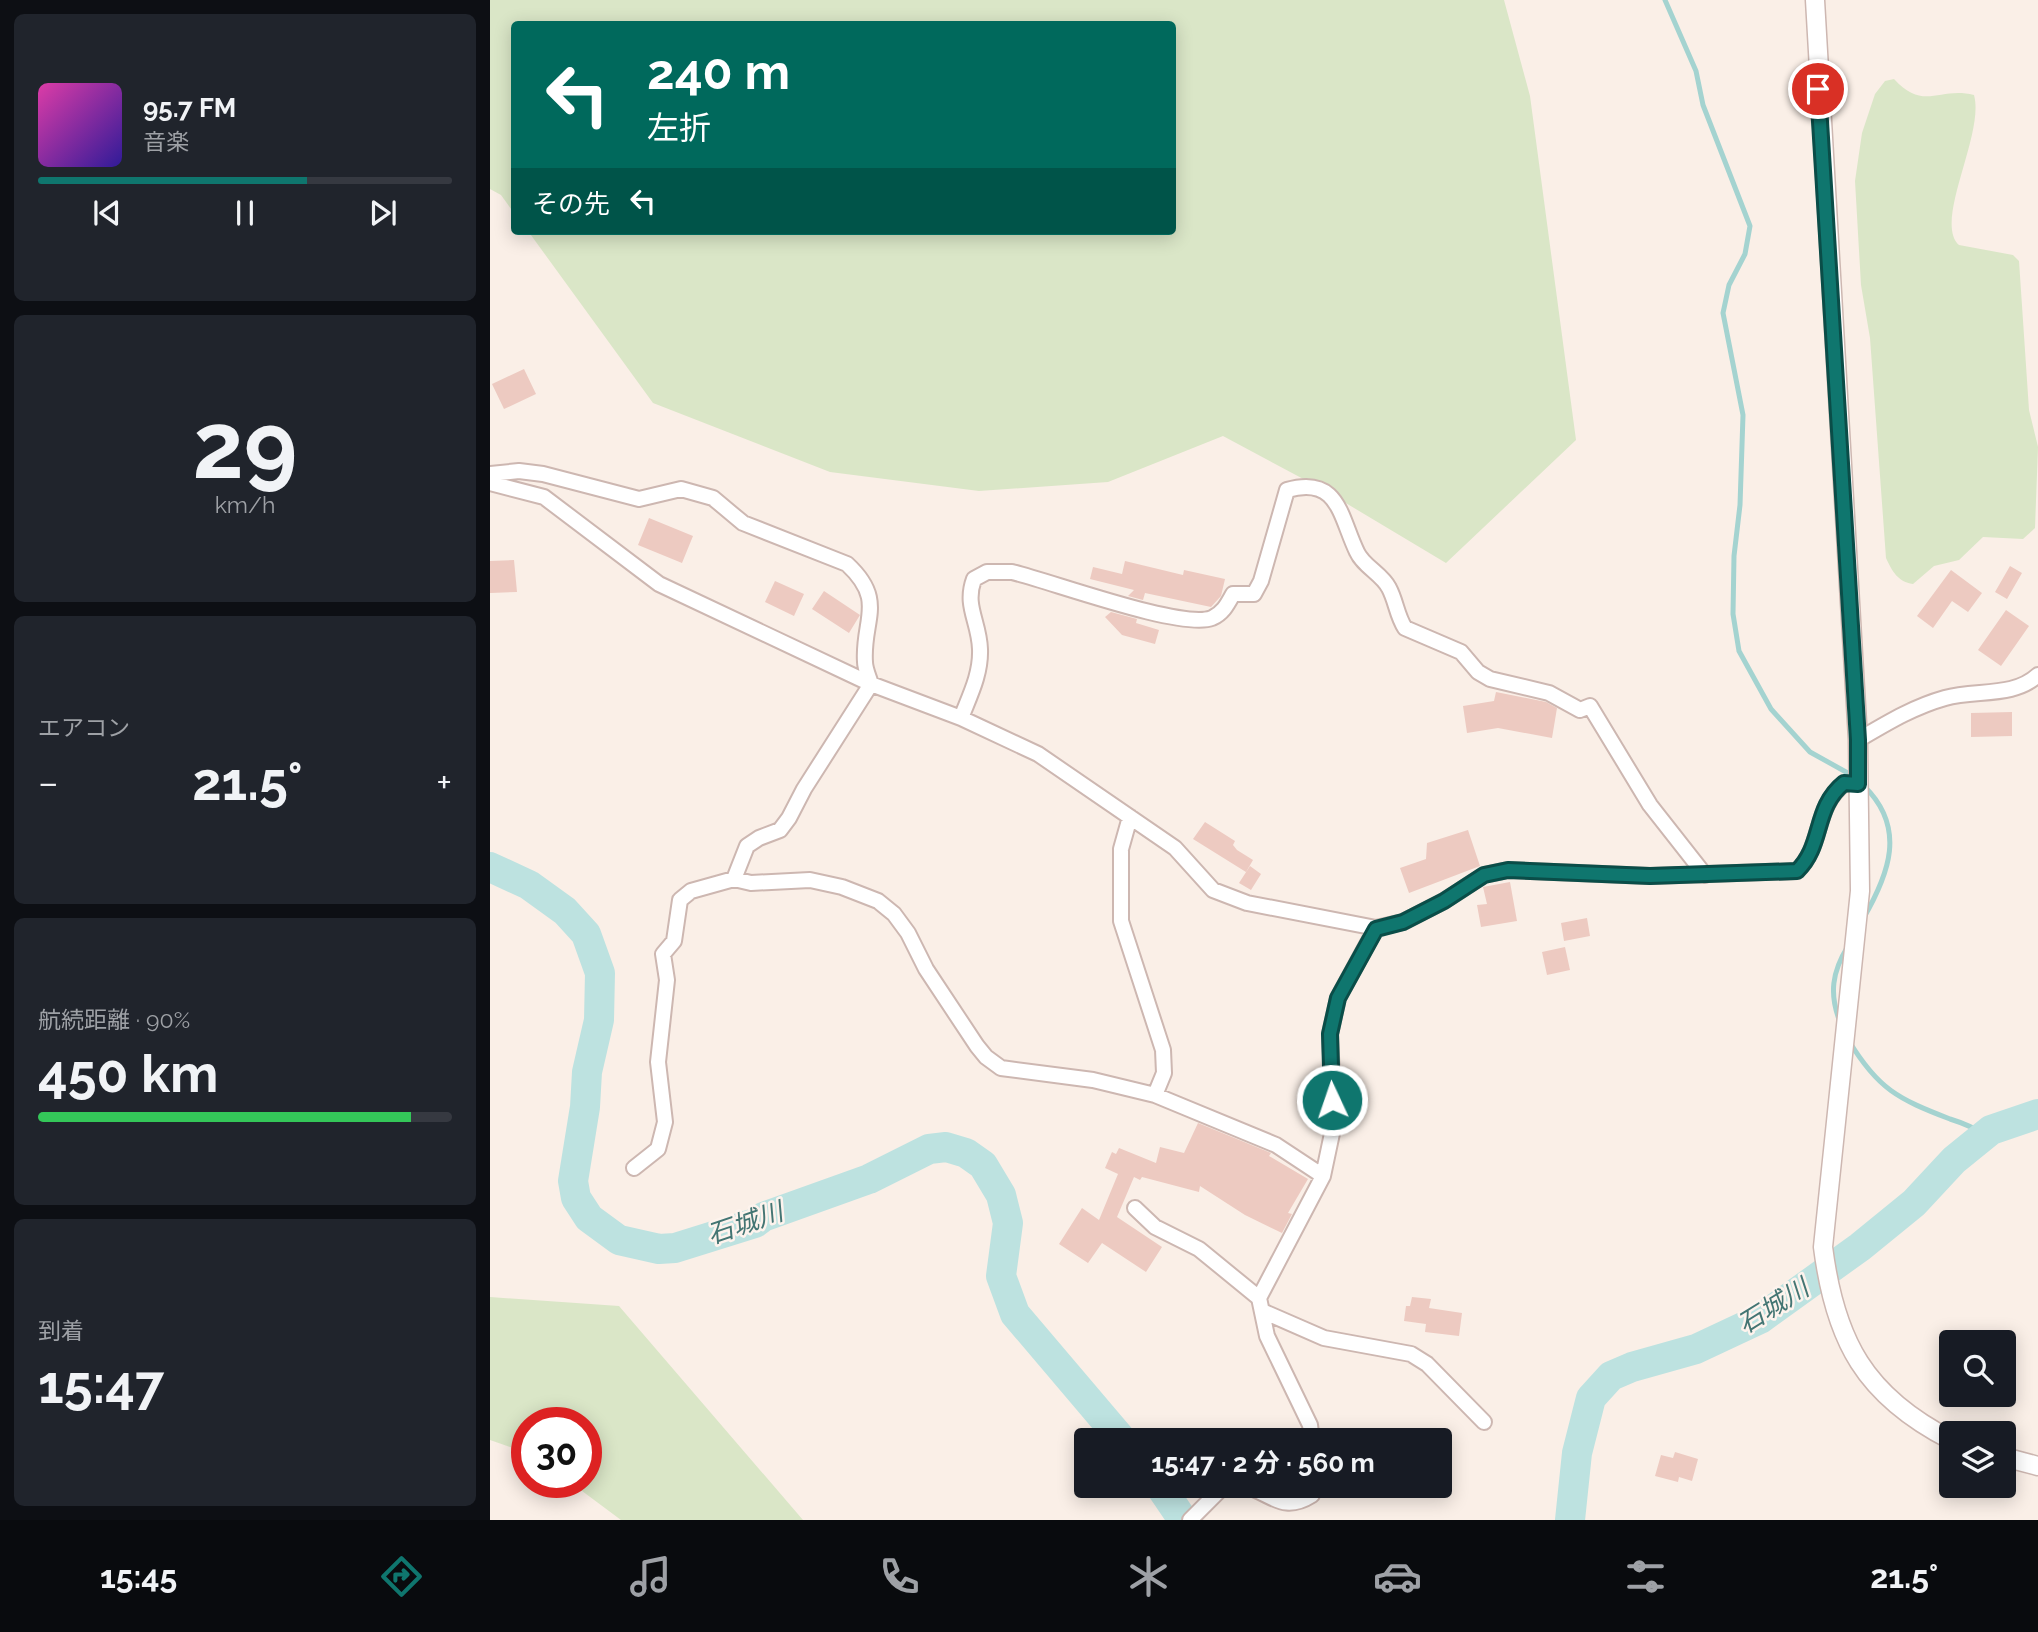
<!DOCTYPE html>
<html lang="ja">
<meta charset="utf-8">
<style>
body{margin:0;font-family:Raleway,"Noto Sans JP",sans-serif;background:#20242c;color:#f1f3f6;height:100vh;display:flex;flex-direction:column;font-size:26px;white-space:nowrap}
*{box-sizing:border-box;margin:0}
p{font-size:23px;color:#9ea1a6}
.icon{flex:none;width:38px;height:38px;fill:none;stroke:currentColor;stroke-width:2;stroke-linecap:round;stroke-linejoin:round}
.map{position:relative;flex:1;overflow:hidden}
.details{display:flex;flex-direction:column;gap:14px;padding:14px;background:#0d0f14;width:490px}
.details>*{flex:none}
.hud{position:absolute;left:21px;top:21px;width:665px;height:214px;border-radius:7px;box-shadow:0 4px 18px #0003;background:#00695c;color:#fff;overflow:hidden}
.fabs{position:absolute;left:1449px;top:1330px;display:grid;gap:14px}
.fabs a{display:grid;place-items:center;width:77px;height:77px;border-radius:7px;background:#171b24;box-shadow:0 4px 18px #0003;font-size:35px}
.speed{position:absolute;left:21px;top:1407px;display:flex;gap:14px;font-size:35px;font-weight:700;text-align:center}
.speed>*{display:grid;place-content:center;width:91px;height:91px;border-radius:50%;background:#171b24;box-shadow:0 4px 18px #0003;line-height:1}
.speed .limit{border:10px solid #d22;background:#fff;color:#111}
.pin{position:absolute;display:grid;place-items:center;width:60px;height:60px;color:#fff;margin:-30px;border:4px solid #fff;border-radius:50%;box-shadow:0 2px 7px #0007}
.me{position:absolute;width:77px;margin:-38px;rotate:357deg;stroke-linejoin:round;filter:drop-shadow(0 0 5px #0008)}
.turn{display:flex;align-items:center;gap:24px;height:147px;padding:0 21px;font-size:32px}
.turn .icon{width:91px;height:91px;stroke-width:2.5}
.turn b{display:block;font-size:49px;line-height:60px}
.then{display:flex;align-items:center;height:66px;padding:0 21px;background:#0003;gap:14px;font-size:26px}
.big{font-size:52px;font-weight:700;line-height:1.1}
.details .card{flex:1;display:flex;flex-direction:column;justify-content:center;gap:10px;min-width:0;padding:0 24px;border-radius:10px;background:#20242c}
.details .dial{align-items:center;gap:0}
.dial b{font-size:91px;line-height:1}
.song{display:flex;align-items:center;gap:21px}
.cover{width:84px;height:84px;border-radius:10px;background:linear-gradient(135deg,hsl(320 70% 55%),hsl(250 70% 35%))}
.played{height:7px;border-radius:4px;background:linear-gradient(90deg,#0f766e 65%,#363941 65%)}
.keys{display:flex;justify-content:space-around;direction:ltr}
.heat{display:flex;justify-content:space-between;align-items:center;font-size:38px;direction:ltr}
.charge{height:10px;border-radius:5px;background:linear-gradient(90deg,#34c759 90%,#363941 0)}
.trip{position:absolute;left:584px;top:1428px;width:378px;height:70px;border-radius:7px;background:#171b24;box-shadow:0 4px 18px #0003;font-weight:700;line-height:70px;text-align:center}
.menu{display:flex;height:112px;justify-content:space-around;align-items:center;background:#090b0e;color:#9ea1a6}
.menu .icon{width:49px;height:49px}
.menu .current{color:#0f766e}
.menu b{font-size:32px;color:#f1f3f6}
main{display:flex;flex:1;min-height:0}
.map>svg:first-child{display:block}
</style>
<main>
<section class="details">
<div class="card">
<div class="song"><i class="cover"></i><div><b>95.7 FM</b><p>音楽</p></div></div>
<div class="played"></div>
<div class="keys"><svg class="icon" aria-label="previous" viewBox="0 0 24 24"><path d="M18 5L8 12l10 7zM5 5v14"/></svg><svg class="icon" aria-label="pause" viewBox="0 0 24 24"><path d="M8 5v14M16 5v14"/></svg><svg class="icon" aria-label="next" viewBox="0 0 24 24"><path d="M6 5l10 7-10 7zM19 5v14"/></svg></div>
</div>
<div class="card dial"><b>29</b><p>km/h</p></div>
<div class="card"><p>エアコン</p>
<div class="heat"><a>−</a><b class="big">21.5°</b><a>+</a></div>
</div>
<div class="card"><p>航続距離 · 90%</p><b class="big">450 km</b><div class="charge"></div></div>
<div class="card"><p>到着</p><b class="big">15:47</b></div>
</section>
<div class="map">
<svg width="1548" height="1520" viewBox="0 0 1548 1520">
<rect width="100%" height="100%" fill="#faefe7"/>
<path fill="#dae6c7" d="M0,0H1014L1040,96L1086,440L956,563L834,490L733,436L618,482L489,491L340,472L163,403L38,231H682V24H24V213L11,195L0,189Z
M1404,79C1434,112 1449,86 1484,95C1495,134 1443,222 1469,245L1523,255L1529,261L1539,410L1548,447L1545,528L1533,539L1493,537L1469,560L1444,566L1423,584C1408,582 1402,571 1396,558L1380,338L1371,285L1365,181L1372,133L1385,94L1395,81Z
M0,1297L129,1306L313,1520H131L80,1482H96V1423H37V1453L0,1440Z"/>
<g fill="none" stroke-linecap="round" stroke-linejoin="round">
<path stroke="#a4d3d0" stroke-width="5" d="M1175,0L1206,71L1213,105L1260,226L1255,254L1239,285L1233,313L1253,415L1250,505L1244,556L1243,614L1249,651L1281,709L1320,752L1365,777
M1373,919C1399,874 1417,828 1374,786
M1350,1022C1339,994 1342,972 1358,946
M1359,1041C1388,1089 1408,1099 1460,1119C1473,1123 1483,1127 1495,1135"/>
<path stroke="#bde2e0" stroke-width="30" d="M0,867L39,885L75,911L96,934L110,973L109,1020L97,1072L95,1107L83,1181L86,1198L99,1218L129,1240L169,1249L185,1248L265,1223L273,1217L379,1179L439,1149L456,1147L476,1153L493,1165L511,1195L518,1223L511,1276L525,1314L632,1440
M670,1486L693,1520
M1080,1520L1087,1453L1101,1398L1121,1376L1142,1367L1206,1349L1270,1319L1370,1247L1424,1203L1464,1160L1501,1130L1548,1114"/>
</g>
<path fill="#edcac1" d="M34,369L46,394L14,409L2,384Z
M159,518L203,536L192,563L148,545Z
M24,560L27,592L0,593V561Z
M635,561L693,575L694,570L735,579L731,596L721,607L655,593L653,600L638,596L644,590L600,579L603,567L632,574Z
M1520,566L1532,573L1517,599L1505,592Z
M1461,570L1492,593L1478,612L1462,601L1443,628L1427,616Z
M285,581L314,594L304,616L275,602Z
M334,591L370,615L359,633L322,609Z
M1516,610L1539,626L1511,666L1488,650Z
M621,612L647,619L646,623L669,630L665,644L632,635L615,617Z
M1006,692L1056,702L1067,708L1062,738L1008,728L977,733L973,706L1004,701Z
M1522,712V736L1481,737V713Z
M715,822L745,841L743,845L747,850L763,860L756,872L703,839Z
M978,830L990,866L919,893L910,868L936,859L937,843Z
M760,866L771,874L761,890L749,883Z
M1020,882L1027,921L991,927L987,905L997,904L993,887Z
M1097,918L1100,936L1074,941L1071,923Z
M1075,947L1080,970L1057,975L1052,952Z
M708,1123L781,1153L779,1156L818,1179L798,1213L802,1214L792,1233L755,1215L710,1186L709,1192L652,1177L650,1180L644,1177L627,1217L672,1247L656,1272L612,1243L598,1263L569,1244L592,1208L609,1220L628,1174L615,1168L622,1152L626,1154L629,1148L666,1163L670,1147L694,1153Z
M922,1297L941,1299L939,1308L972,1313L969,1336L935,1332L936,1324L914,1321L916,1306H920Z
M1185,1452L1208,1459L1202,1481L1189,1477L1188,1482L1165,1476L1171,1455L1183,1458Z"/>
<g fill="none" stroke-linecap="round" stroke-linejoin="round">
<defs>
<path id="minor" d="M0,474L29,471L53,474L149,499L191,489L223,498L253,523L357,564C397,601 372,620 375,662C375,669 379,677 381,684
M0,483L54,497L169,584L381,684L471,718L548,754L685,848L723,890L757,903L886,928L913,922L954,901L994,875L1018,870L1160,876L1307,871C1334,845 1323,807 1355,783L1368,784
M471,718C480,695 491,674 490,649C489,621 474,606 484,579L497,572H522C560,581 692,630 722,618C733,613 737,605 743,594H764L771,581L797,490C849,475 850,517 867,552C873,566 892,574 899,588C906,601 907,616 915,628L971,652L988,672L1000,679L1059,693L1090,710L1100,706L1160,805L1215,875
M1368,740C1397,723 1423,707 1455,698C1486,689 1523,698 1548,675
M640,817L631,849V921L673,1050L674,1073L665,1095
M244,879L257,846L269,838L290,830L299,818L314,789L381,684
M144,1168L168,1149L175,1122L168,1062L177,980L173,954L184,941L190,900L201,891L244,879L261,883L320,880L352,887L388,901L404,914L418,933L436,969L487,1046L496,1057L511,1068L603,1080L665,1095L786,1145L833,1176
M645,1208L665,1227L709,1249L769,1298
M772,1311L834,1338L921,1354L937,1364L994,1422
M822,1440L820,1425L777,1336L769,1298L833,1176L844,1124L840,1034L848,998L886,928
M754,1486C782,1493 792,1514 822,1495L824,1486
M700,1520L734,1486"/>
<path id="tertiary" d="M1325,0L1368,740L1370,891L1333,1247C1345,1341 1375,1396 1461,1440
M1514,1457L1548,1466"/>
</defs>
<use href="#minor" stroke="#cdb7b1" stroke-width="18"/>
<use href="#tertiary" stroke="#cdb7b1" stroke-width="21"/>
<use href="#minor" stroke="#fff" stroke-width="14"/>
<use href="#tertiary" stroke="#fff" stroke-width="18"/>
</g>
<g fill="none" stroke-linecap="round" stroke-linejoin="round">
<defs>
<path id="route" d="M842,1100L840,1034L848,998L886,929L913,922L954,901L994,875L1018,870L1160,876L1307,871C1334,845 1323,808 1354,783L1368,784V740L1328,89"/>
</defs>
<use href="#route" stroke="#0a4d48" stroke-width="18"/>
<use href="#route" stroke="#0f766e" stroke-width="12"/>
</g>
<g text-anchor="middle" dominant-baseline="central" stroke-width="5" stroke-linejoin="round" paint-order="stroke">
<g font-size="26" font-style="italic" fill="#437573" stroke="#fdf3ed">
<text transform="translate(255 1223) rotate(-19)">石城川</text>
<text transform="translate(1283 1306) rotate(-32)">石城川</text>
</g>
</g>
</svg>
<div class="fabs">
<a><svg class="icon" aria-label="search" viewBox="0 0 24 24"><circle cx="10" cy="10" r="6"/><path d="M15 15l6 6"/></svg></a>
<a><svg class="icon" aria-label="layers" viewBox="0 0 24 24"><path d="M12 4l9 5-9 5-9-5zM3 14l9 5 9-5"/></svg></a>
</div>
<div class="speed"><div class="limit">30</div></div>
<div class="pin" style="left:1328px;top:89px;background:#d93025"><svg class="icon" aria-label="arrive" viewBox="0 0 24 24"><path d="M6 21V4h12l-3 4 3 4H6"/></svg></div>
<svg class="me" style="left:842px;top:1100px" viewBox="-20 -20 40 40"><circle r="17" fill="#0f766e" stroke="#fff" stroke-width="3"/><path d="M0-11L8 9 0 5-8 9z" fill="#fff"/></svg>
<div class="trip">15:47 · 2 分 · 560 m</div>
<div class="hud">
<div class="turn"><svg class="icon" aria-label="left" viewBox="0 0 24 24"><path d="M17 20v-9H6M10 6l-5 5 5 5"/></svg><div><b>240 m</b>左折</div></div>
<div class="then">その先<svg class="icon" aria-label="left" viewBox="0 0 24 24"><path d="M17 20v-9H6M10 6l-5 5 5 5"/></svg></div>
</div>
</div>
</main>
<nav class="menu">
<b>15:45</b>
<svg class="icon current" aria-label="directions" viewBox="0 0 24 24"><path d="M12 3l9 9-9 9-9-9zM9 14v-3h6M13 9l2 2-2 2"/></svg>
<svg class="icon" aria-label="music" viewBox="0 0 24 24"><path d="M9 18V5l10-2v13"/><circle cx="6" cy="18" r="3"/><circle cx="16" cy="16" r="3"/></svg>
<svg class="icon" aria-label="phone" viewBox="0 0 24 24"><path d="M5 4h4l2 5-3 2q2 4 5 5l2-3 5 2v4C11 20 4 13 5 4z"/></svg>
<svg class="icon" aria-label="climate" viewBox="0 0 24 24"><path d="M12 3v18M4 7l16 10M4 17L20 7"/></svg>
<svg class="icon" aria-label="car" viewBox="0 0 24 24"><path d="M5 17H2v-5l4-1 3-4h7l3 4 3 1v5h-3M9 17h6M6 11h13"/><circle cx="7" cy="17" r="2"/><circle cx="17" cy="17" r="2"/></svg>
<svg class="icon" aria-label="filters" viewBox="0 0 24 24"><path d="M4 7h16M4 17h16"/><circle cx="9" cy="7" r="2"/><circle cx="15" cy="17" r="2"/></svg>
<b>21.5°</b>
</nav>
